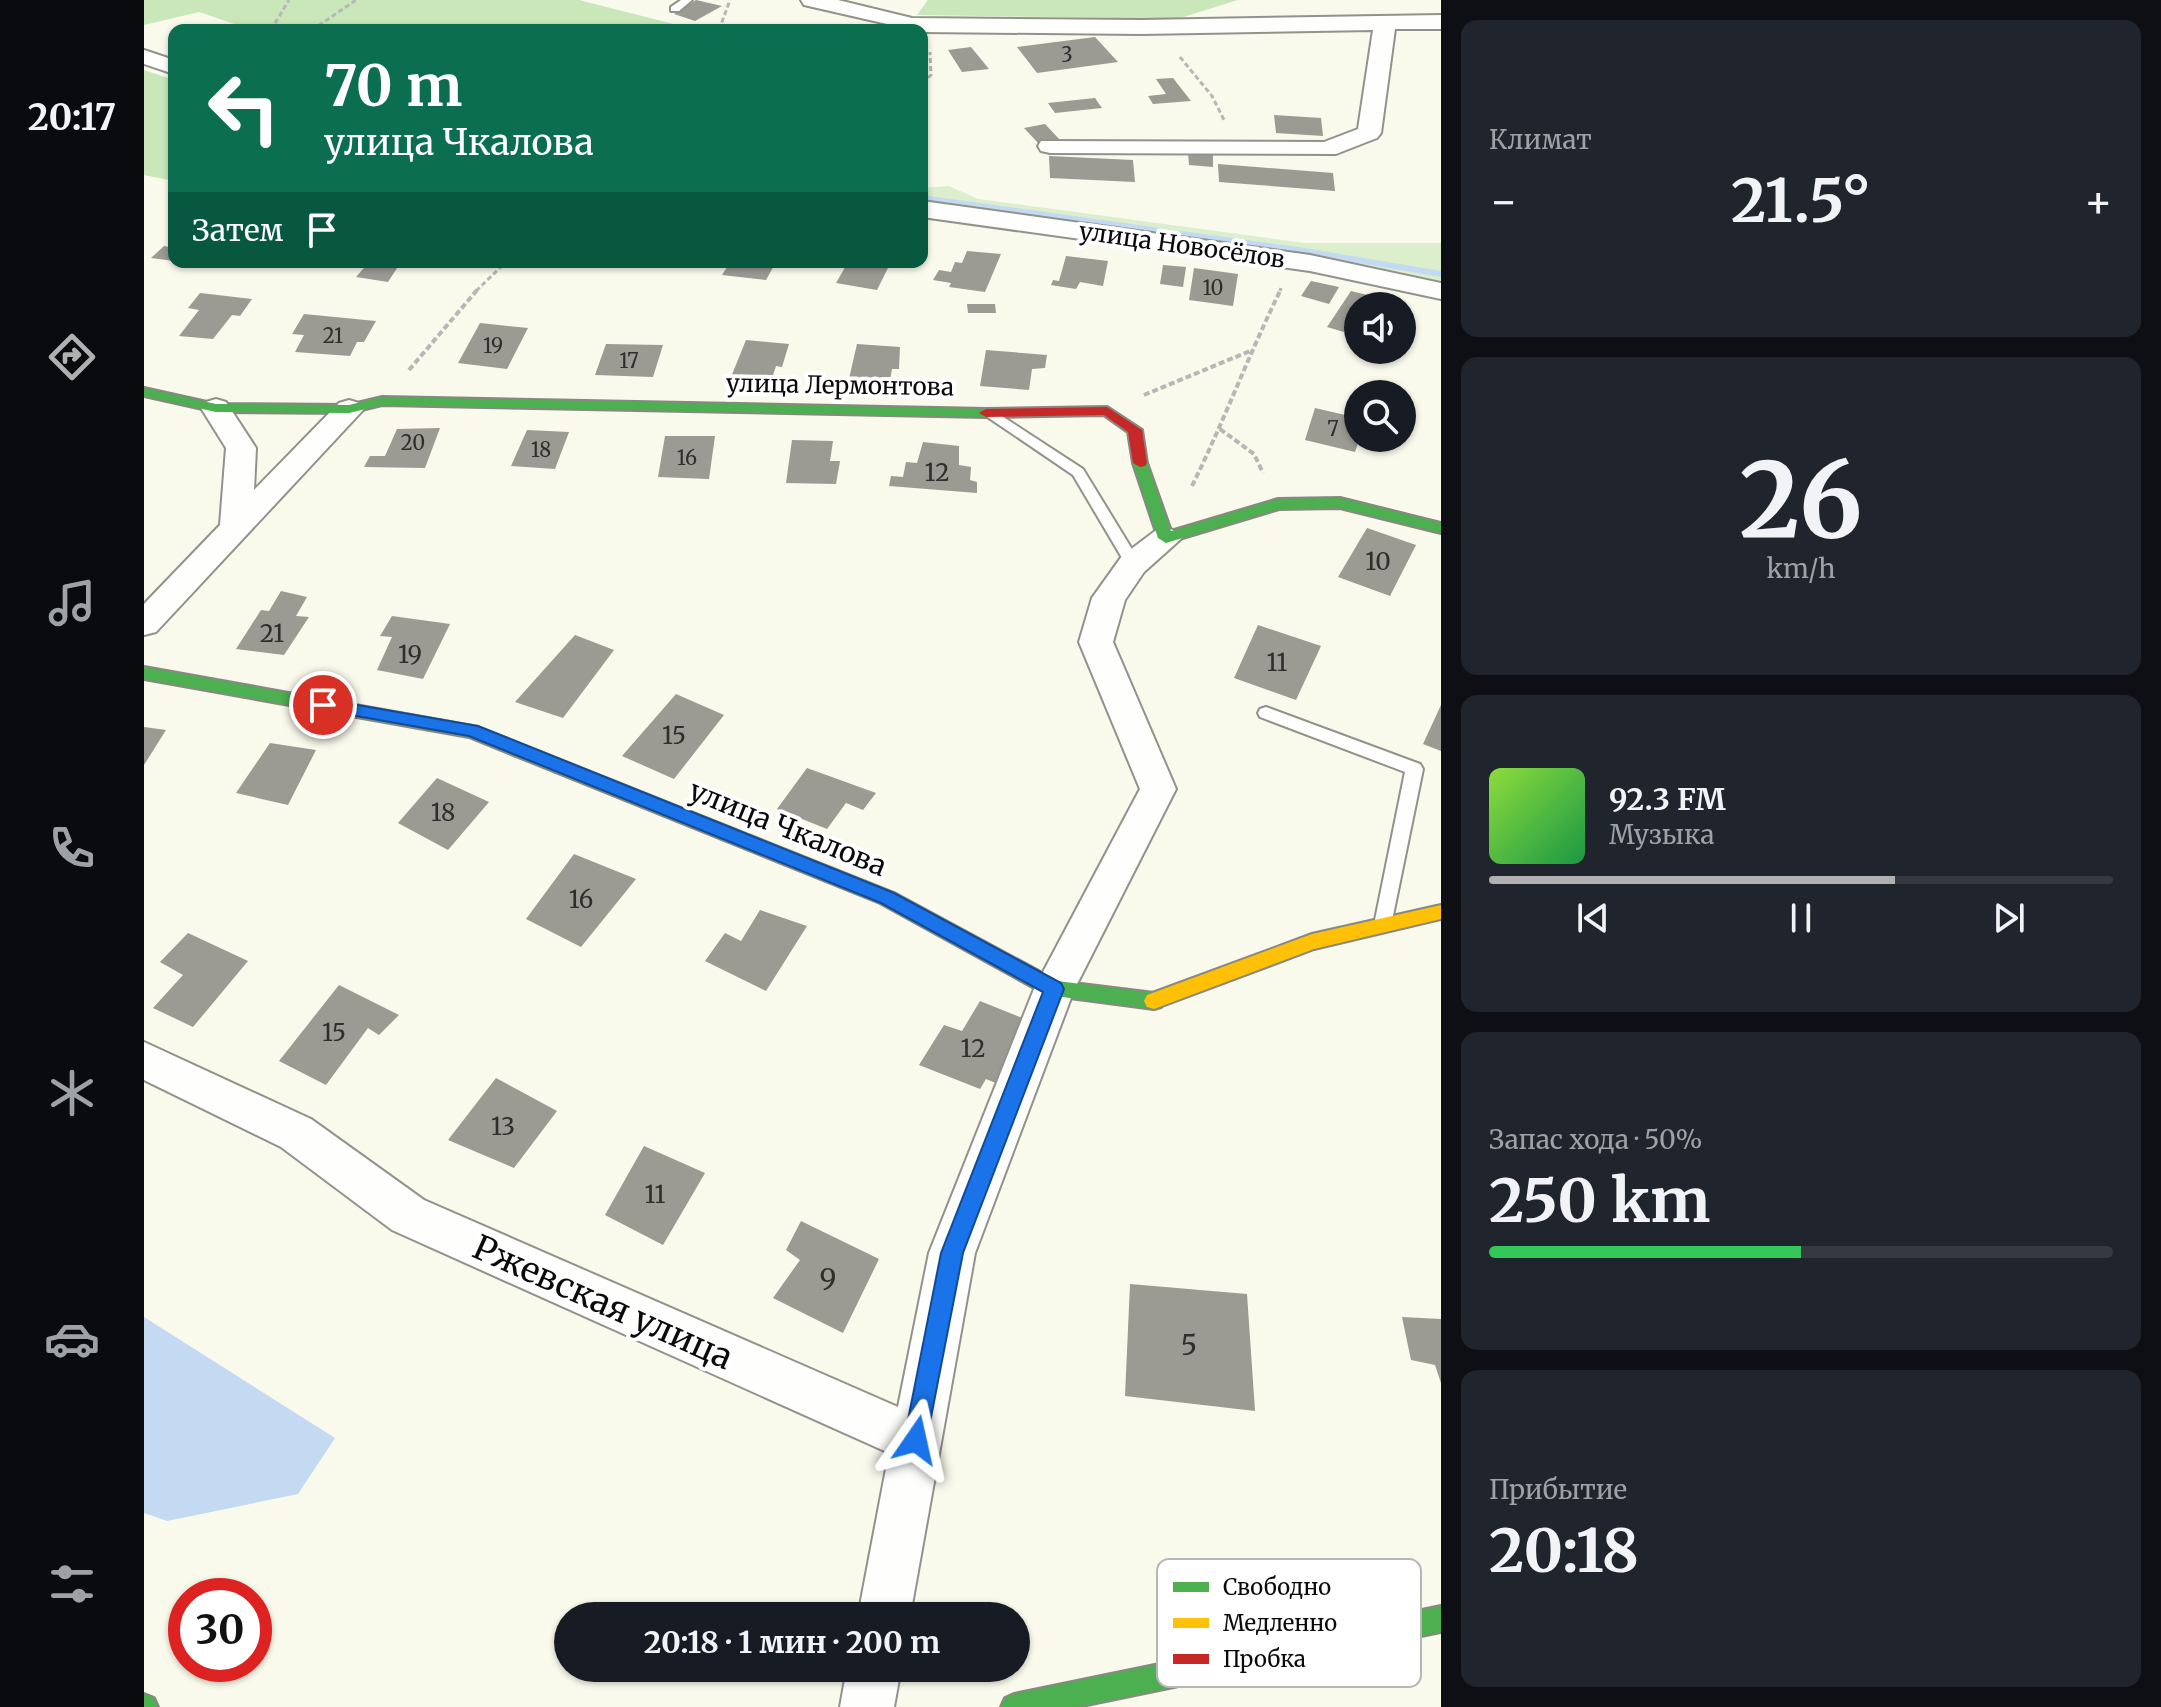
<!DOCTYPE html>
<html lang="ru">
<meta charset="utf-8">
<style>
body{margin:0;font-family:Merriweather,serif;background:#20242c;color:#f1f3f6;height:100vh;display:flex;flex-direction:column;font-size:30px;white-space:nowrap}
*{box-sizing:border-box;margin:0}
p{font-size:26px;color:#9ea1a6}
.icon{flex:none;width:44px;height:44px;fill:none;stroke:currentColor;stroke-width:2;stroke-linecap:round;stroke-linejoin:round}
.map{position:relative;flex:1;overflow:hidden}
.details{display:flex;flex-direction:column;gap:20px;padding:20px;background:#0d0f14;width:720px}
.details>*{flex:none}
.top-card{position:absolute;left:24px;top:24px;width:760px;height:244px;border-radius:16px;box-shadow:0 2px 6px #0004;background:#0b6e4f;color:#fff;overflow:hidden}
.controls{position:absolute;left:1200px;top:292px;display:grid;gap:16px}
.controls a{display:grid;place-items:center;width:72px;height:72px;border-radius:50%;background:#171b24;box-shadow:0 2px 6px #0004;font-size:40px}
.speed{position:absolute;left:24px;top:1578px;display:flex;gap:16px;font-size:40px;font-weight:700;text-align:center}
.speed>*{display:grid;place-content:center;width:104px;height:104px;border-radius:50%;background:#171b24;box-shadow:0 2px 6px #0004;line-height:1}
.speed .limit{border:12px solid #d22;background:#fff;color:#111}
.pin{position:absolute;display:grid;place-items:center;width:68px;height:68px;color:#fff;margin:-34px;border:4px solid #fff;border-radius:50%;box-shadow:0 2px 8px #0007}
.me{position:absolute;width:88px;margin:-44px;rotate:11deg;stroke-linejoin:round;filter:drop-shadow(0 0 6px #0008)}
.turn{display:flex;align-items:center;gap:28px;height:168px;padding:0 24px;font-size:36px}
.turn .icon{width:104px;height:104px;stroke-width:2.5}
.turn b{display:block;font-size:56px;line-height:68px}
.then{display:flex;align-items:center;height:76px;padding:0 24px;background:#0003;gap:16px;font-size:30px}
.big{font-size:60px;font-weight:700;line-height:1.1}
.details .widget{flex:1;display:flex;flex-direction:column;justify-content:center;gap:12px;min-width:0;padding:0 28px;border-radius:16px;background:#20242c}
.details .dial{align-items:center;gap:0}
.dial b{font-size:104px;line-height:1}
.song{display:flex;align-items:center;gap:24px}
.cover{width:96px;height:96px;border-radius:12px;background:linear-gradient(135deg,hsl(90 70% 55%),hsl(140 70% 35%))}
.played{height:8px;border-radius:4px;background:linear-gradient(90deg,#afb0af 65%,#363941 65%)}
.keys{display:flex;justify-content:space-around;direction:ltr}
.heat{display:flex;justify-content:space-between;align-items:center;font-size:44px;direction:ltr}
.charge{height:12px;border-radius:6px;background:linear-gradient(90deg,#34c759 50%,#363941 0)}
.trip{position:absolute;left:410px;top:1602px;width:476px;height:80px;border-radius:40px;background:#171b24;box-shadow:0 2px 6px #0004;font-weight:700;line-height:80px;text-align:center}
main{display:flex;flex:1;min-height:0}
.dock{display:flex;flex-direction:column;width:144px;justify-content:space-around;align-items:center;background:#090b0e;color:#9ea1a6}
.dock .icon{width:56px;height:56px}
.dock .on{color:#afb0af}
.dock b{font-size:36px;color:#f1f3f6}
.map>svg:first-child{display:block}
</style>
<main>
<nav class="dock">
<b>20:17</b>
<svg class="icon on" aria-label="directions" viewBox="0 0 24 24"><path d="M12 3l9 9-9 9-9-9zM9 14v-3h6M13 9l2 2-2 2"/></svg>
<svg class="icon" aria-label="music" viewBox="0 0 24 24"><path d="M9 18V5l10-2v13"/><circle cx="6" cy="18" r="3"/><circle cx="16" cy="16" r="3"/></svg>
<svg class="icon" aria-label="phone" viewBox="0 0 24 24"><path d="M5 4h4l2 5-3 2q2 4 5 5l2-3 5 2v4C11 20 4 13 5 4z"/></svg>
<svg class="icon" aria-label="climate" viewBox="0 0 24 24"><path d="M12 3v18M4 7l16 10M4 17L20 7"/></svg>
<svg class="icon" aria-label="car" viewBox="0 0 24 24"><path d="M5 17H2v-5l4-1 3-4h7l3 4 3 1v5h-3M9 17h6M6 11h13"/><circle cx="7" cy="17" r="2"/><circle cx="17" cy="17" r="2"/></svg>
<svg class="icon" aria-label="filters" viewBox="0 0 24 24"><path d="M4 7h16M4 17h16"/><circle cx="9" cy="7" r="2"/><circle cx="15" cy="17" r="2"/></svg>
</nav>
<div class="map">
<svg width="1297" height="1707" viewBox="0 0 1297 1707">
<rect width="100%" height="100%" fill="#f9f9ec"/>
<path fill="#dbefcc" d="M805,186L834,199L1161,243H1297V285L891,216L778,204V188Z"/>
<path fill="#cae7ba" d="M0,0H435L553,30H108L55,12L0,25Z
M784,0H1094L1033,19L773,15Z
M0,70L30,80V181L0,175Z"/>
<path fill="#c3daf2" d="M0,1317L191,1438L154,1494L23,1521L0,1513Z"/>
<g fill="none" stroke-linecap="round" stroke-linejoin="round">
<path fill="#c3daf2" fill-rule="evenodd" d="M778,195L1161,248L1297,271V277L1161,254L778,201Z"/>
</g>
<path fill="#9b9a93" d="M552,0L578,6L551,21L530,14Z
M951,37L974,62L893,73L873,47Z
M827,47L845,69L818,72L804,50Z
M1029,78L1047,101L1009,104L1004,96L1022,94L1012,79Z
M951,98L958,108L911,113L904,103Z
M1130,115L1177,118L1179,136L1132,133Z
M901,124L916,140L895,144L880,128Z
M1044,153L1069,155V167L1045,165Z
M905,156L989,160L991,182L906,178Z
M1074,164L1189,173L1191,191L1075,182Z
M20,246L30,248V261L7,258Z
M823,251L857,254L841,292L805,287L807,283L789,280L795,270L807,272L811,262L818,263Z
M922,256L964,261L959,286L936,282L932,289L907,285L909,280L915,281Z
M225,262H229L255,265L244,282L212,277Z
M596,262H632L622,280L578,275L585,264L594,265Z
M704,262H747L733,290L692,283Z
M1019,265L1042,267L1039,287L1016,284Z
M1050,268L1094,274L1089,306L1045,300Z
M1167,281L1195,287L1185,304L1157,296Z
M1207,291L1248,301L1245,306H1214V326L1206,324L1200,332L1183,327Z
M56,293L108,299L96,316L88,315L69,339L35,336L55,310L44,308Z
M823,304H851L852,313H824Z
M160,314L232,321L220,342H213L206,356L151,352L160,335L148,334Z
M336,323L384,328L363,369L314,363Z
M602,340L645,344L638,367L632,366L627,381L587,377Z
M462,344L519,345L509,377L451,375Z
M713,344L756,347L755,369H748L745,385L704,383Z
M842,350L903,355L901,368L888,369L885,390L836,386Z
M1171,408L1214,418L1216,438L1211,452L1161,440Z
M296,428L281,468L220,467L226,456H241L253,429Z
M383,430L425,432L411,469L367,466Z
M521,436H571L565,479L514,477Z
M648,440L689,441L686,461H696L692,484L642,483Z
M779,442L815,446V465L827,467L826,480L833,482V493L745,486L747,476L759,477L762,462L773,463Z
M1223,528L1272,545L1246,596L1194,577Z
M137,591L163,597L152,616L165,617L140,655L92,649L117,610L125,611Z
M248,616L306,624L279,679L233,670L248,637L236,636Z
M1114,625L1177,646L1152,700L1090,678Z
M431,635L470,650L419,718L371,702Z
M532,694L580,715L530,779L478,756Z
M1297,705V751L1279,744Z
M0,727L22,730L0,765Z
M126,743L172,750L144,805L92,793Z
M663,768L732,793L719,810L702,803L683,829L633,809Z
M293,778L345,802L304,850L254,823Z
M430,854L492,879L437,947L382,919Z
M616,910L663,926L622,991L561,961L581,933L597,941Z
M44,933L104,961L49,1027L9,1008L39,975L16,962Z
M195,985L255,1015L235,1035L224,1028L182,1085L135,1061Z
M836,1001L886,1021L854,1084L842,1079L836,1089L775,1065L800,1025L818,1031Z
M352,1078L413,1111L370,1168L304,1140Z
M500,1146L561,1173L519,1245L461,1215Z
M657,1221L735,1259L699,1333L629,1298L656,1260L642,1250Z
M986,1284L1103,1294L1111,1411L981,1396Z
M1258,1317L1297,1319V1383L1291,1365L1267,1360Z"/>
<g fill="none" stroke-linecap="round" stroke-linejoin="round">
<defs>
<path id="lane" d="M537,0H548L535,11H527V7Z
M847,409L939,469L997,564L994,568H984L929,475L842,416V410Z
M1122,707L1276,764L1279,769L1246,930H1232L1230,925L1261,772L1116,717L1114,713L1116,709Z"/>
<path id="street" d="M657,0H694L768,18L997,20L1297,15V29H1251L1237,133L1233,138L1192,154L906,153L897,151L894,146L897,141L1180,142L1214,129L1229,30L997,34L778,32L660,5Z
M0,50L30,60V74L0,64Z
M778,201L1166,255L1297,283V299L1166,271L778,217Z
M72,399L82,402L112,448L110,490L195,403L205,400L215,403L220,409L12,632L0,635V604L76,525L82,448L57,408L62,402Z
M1022,528L1033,531L1038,538L1000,572L981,600L969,642L1032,789L930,990L831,1253L766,1616H714L745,1453L248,1230L137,1147L0,1080V1042L167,1119L280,1200L754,1407L785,1253L890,989L996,789L935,642L948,598L978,556L1011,531Z
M703,1668H757L750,1707H696Z"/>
<path id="fast" d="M0,388L72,404L205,405L238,397L842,409L849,413L842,417L238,405L205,413L72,412L0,396Z
M996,459L1003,463L1027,531L1134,499L1196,498L1297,523V533L1196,508L1135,509L1022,543L1014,538L989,463Z
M0,667L334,727L750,893L913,981L1010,993L1017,995L1020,1001L1017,1007L1010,1009L903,995L736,903L325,737L0,679Z
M1297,1606V1632L933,1707H857L861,1698L870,1694Z
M0,1694L10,1698L14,1707H0Z"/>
<path id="slow" d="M1297,905V919L1170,949L1010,1009L1003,1007L1000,1001L1003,995L1168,934Z"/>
<path id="jam" d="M963,407L998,430L1003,463L1001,466L996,467L989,463L984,432L960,415L842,417L835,413L842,409Z"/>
</defs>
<use href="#lane" stroke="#92928c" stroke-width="4"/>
<use href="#street" stroke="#92928c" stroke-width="4"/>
<use href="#fast" stroke="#888882" stroke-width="4"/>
<use href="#slow" stroke="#888882" stroke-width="4"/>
<use href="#jam" stroke="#888882" stroke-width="4"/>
<path stroke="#b7b7b5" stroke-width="3" stroke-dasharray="5 3" stroke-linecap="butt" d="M127,30L145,0
M168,30L212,0
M575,30L586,0
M1036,57L1068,96L1080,120
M778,83L787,75L786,52
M332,291L362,262
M1136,291L1137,288"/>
<path stroke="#b7b7b5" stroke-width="4" stroke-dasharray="6 3" stroke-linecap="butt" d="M265,370L334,289
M1000,395L1106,351
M1076,429L1110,454L1119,473
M1048,486C1080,421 1105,354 1137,289"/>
<use href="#lane" fill="#fefefc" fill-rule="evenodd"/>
<use href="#street" fill="#fefefc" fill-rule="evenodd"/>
<use href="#fast" fill="#4caf50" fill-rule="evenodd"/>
<use href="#slow" fill="#ffc107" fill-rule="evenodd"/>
<use href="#jam" fill="#c62828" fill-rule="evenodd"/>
</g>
<path fill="#1a73e8" stroke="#114b97" stroke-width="2" d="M179,699L334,726L750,893L917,983L920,989L819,1253L781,1448L772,1452L764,1448L760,1440L797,1253L899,992L737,903L325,736L173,709L170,705L173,700Z"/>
<g text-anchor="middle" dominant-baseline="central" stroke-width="8" stroke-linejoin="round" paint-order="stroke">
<g font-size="20" fill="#2e2e2c">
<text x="923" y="54">3</text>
<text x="1069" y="287">10</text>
<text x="189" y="335">21</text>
<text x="349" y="345">19</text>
<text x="485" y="360">17</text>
<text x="1189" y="428">7</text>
<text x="269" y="442">20</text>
<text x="397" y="449">18</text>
<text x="543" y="457">16</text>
</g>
<g font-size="24" fill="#0a0a0a" stroke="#fff">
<text transform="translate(1038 245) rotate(8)">улица Новосёлов</text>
<text transform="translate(696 385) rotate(1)">улица Лермонтова</text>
</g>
<g font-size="24" fill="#2e2e2c">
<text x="793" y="472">12</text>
<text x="1234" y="561">10</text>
<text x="128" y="633">21</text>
<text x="266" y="654">19</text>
<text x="1133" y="662">11</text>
<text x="530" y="735">15</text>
<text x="299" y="812">18</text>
<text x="437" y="899">16</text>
<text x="190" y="1032">15</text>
<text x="829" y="1048">12</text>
<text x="359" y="1126">13</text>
<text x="511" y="1194">11</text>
</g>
<g font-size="28" fill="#0a0a0a" stroke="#fff">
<text transform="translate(644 828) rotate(22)">улица Чкалова</text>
</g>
<g font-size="28" fill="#2e2e2c">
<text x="684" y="1279">9</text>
<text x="1045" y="1345">5</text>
</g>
<g font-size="34" fill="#0a0a0a" stroke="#fff">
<text transform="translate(459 1302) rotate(24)">Ржевская улица</text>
</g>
</g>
<rect x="1013" y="1559" width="264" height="128" rx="12" fill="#fff" stroke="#b6b6b6" stroke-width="2"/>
<rect x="1029" y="1582" width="36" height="10" fill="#4caf50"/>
<rect x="1029" y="1618" width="36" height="10" fill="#ffc107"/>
<rect x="1029" y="1654" width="36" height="10" fill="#c62828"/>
<g font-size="22" fill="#0a0a0a">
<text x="1079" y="1595">Свободно</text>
<text x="1079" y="1631">Медленно</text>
<text x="1079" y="1667">Пробка</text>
</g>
</svg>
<div class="controls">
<a><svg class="icon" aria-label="sound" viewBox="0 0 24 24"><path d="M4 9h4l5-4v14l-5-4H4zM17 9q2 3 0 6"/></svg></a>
<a><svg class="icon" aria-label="search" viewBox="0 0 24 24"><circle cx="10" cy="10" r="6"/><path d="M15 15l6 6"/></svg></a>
</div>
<div class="speed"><div class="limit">30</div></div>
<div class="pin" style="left:179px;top:705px;background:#d93025"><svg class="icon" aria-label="arrive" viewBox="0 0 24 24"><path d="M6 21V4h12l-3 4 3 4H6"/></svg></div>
<svg class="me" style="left:772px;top:1440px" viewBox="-20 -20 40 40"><path d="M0-17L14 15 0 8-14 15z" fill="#1a73e8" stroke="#fff" stroke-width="4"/></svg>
<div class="trip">20:18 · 1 мин · 200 m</div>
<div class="top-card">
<div class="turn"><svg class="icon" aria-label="left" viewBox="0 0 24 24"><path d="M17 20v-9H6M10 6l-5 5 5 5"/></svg><div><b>70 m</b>улица Чкалова</div></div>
<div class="then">Затем<svg class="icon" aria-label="arrive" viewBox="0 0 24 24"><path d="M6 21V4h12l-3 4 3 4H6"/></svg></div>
</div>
</div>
<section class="details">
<div class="widget"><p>Климат</p>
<div class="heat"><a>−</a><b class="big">21.5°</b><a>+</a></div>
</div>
<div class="widget dial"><b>26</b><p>km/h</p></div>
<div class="widget">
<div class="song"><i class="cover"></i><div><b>92.3 FM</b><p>Музыка</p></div></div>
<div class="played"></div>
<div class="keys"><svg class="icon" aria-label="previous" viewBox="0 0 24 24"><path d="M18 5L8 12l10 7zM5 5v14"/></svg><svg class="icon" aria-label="pause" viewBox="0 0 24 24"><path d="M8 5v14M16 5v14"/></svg><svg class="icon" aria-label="next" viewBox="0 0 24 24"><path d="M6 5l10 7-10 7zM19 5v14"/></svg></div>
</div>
<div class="widget"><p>Запас хода · 50%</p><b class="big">250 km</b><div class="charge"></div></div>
<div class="widget"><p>Прибытие</p><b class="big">20:18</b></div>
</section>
</main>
